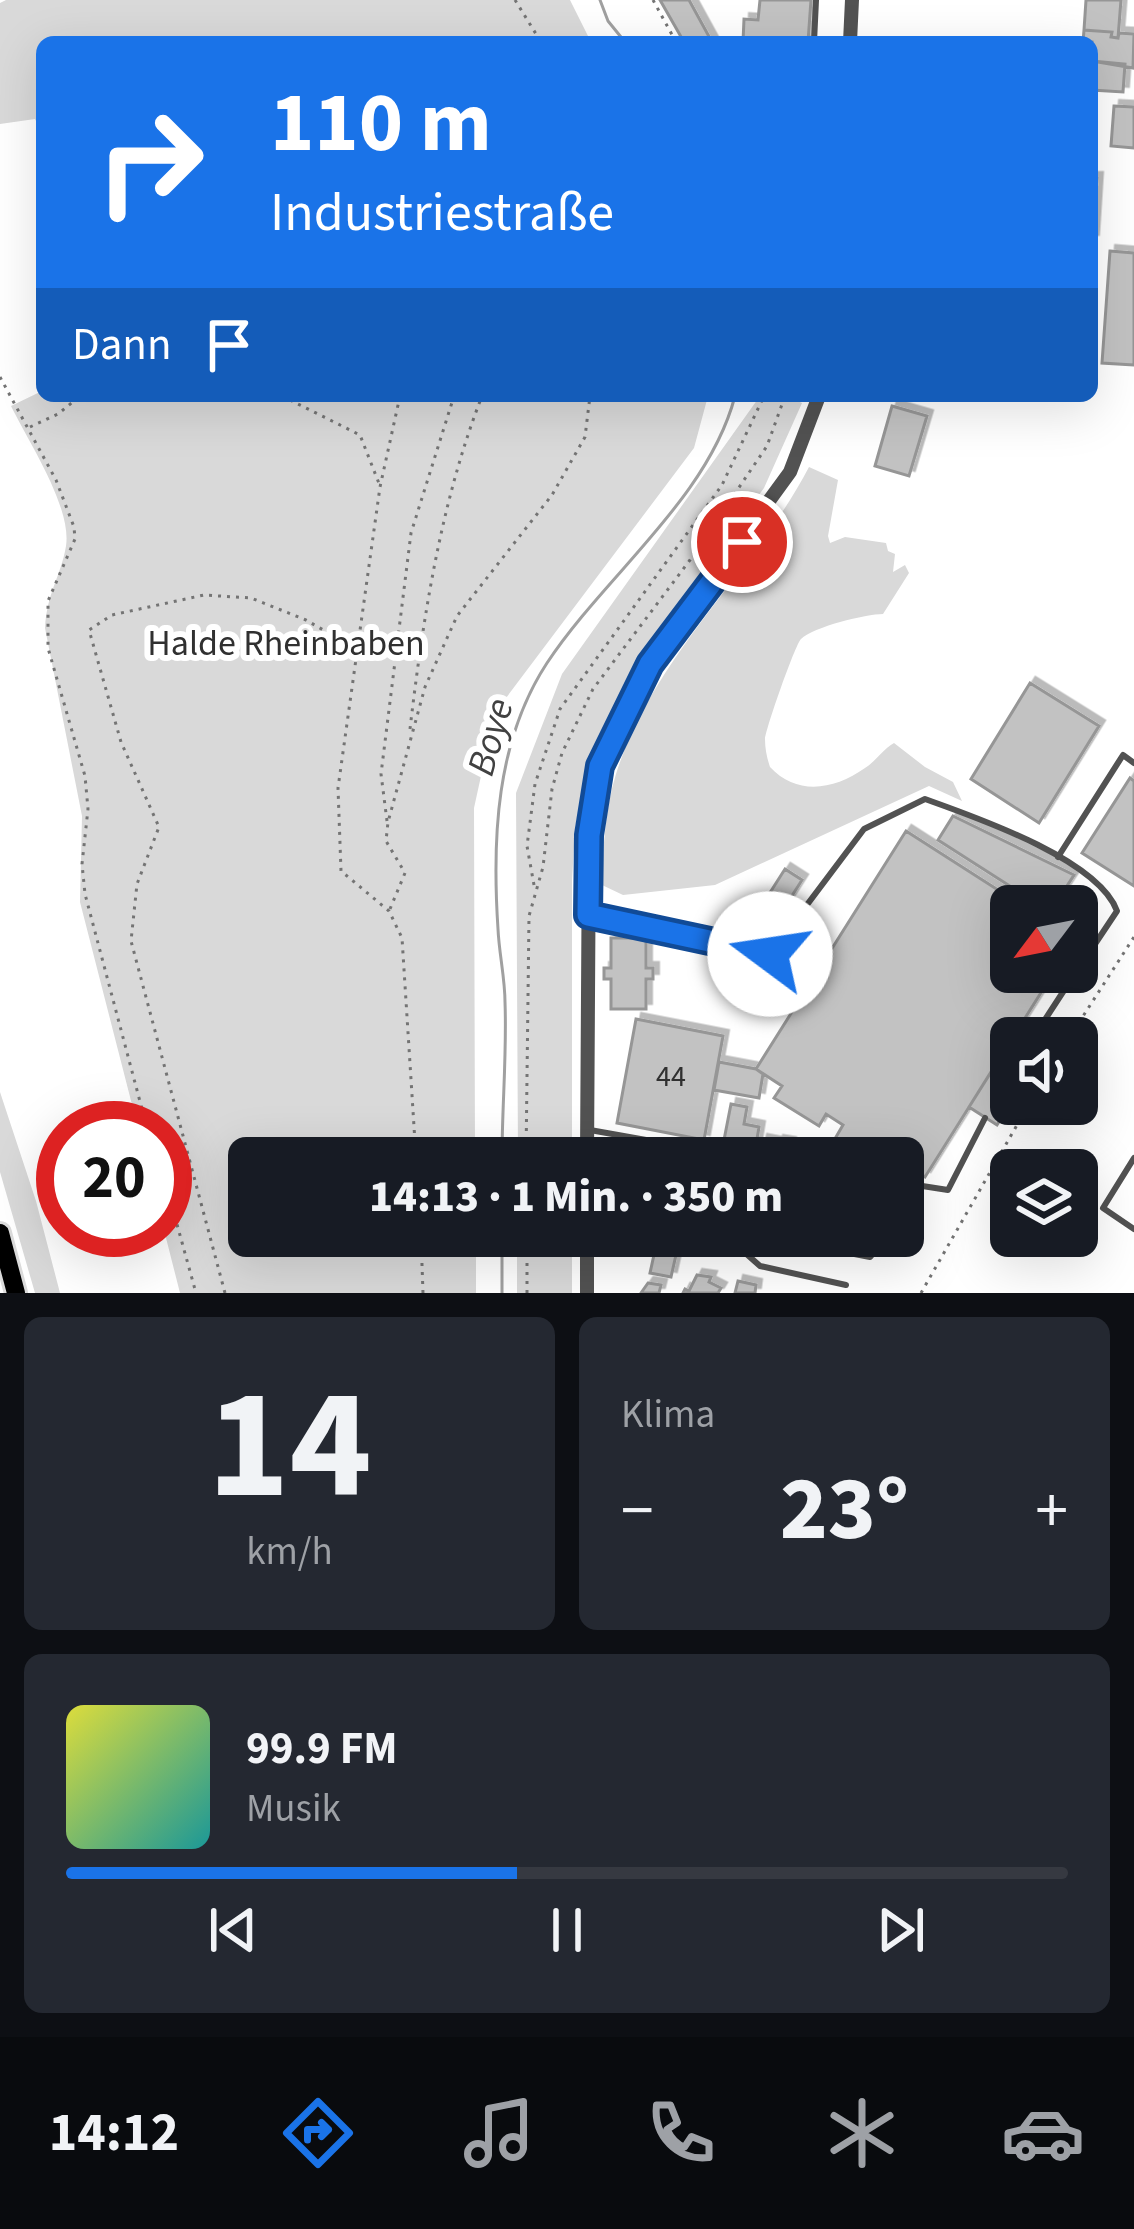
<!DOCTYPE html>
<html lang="de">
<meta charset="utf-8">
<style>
body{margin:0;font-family:"Source Sans 3",sans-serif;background:#242831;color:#f1f3f6;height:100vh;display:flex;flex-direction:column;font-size:45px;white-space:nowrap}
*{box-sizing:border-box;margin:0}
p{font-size:39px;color:#9ea1a6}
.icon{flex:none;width:66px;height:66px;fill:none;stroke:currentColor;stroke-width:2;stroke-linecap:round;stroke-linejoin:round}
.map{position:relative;height:1293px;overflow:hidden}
.sheet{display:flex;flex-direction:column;gap:24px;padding:24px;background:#0d0f14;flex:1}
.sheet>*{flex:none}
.hud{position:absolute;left:36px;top:36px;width:1062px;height:366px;border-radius:18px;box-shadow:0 12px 48px #0002;background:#1a73e8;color:#fff;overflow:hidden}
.needle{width:78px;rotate:238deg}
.fabs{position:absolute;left:990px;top:885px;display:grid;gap:24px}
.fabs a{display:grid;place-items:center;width:108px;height:108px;border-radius:18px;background:#171b24;box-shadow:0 12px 48px #0002;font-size:60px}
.speed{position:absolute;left:36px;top:1101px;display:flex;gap:24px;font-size:60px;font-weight:700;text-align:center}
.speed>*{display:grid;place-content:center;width:156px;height:156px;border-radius:50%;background:#171b24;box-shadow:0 12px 48px #0002;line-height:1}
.speed .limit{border:18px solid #d22;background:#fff;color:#111}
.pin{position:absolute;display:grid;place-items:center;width:102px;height:102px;color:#fff;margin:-51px;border:6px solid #fff;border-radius:50%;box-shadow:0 3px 12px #0007}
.me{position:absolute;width:132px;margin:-66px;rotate:284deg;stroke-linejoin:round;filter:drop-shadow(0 0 9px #0008)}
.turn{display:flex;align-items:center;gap:42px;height:252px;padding:0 36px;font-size:54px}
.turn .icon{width:156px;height:156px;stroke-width:2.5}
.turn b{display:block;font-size:84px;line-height:102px}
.then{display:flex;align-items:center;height:114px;padding:0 36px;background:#0003;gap:24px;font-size:45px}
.big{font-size:90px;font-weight:800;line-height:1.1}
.sheet .tile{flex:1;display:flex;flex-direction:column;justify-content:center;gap:18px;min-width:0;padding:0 42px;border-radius:18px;background:#242831}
.sheet .dial{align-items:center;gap:0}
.dial b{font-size:156px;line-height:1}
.song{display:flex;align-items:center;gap:36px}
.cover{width:144px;height:144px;border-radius:18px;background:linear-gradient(135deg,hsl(60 70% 55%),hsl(180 70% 35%))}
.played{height:12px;border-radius:6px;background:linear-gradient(90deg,#1a73e8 45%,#363941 45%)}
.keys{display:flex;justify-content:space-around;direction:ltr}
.heat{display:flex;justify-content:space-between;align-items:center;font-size:66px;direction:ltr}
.sheet .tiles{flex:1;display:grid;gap:24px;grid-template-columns:1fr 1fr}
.tile:last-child{grid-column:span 2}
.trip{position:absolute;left:228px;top:1137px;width:696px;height:120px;border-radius:18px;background:#171b24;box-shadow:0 12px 48px #0002;font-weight:800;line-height:120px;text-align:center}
.tab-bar{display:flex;height:192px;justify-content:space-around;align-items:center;background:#090b0e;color:#9ea1a6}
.tab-bar .icon{width:84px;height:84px}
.tab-bar .on{color:#1a73e8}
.tab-bar b{font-size:54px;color:#f1f3f6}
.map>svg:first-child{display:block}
</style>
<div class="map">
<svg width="1134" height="1293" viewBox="0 0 1134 1293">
<defs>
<filter id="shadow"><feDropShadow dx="5.5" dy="-5.5" stdDeviation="0" flood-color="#0004"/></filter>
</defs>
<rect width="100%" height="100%" fill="#fff"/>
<path fill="#d9d9d9" d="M6,0H570L591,42H42V132L35,119L0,124V3Z
M42,391V396H708L694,448L503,702L488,744L474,808L475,1158H249V1236H476V1293H180L164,1230L165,1128H138L80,902L82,816L45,628C47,592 61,576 66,546C72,507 28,441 11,406Z
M760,396H787L802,403L764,488L657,632L618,697L588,761L575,828L572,881V1158H518L516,793L562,674Z
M809,467L838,480L828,536L830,543L845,537L886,543L888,551L895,554L893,572L905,565L909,573L883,614C866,614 813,627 801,639C795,645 766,728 765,739C765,749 767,758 770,767C797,796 834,790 865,768C876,761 882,750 894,743L925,767L953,782L962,801L929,786L715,885L623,895L602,885C603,848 605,809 616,774C653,656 753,574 809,467Z
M0,1092L36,1201L60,1293H35L0,1172Z
M517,1236H572V1293H517Z"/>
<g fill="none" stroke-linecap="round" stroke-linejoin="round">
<path stroke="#a0a0a0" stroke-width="3" d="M600,0L608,21L625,42
M502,1158C502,1106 507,1054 505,1002C505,978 499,953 498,929C492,838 496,741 547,663C605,575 708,499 735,396
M502,1236V1293"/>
</g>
<path fill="#c2c2c2" stroke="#969696" stroke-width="3" filter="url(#shadow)" d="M660,0H689L712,42H684Z
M760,0H811L808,42H743L744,19L758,20Z
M1086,0H1121L1118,38L1111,37L1112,32L1084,30Z
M1084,30L1112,32L1111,37L1118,38L1119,33L1134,34L1133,68L1092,61V42H1083Z
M1092,61L1125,64L1123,92L1092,90Z
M1114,106L1134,107V148L1111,146Z
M1092,178H1097L1093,240H1092Z
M1110,251L1134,253V365L1102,363Z
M892,406L927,416L909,476L875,466Z
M1030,683L1099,726L1039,823L971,779Z
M1130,778L1134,781V886L1082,853Z
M953,816L1074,875L1054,906H1041L938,840Z
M906,831L1023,906H1011V972H1054L925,1177L903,1163V1158H869L836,1137L843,1125L826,1114L819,1126L774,1098L782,1086L756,1069Z
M785,869L802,880L781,913L764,902Z
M611,938H646V968H653V979H646V1009H611V979H604V968H611Z
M636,1019L723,1036L704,1140L617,1123Z
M1011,1040V1103L997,1125L969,1107Z
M719,1062L756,1069L763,1074L759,1098L714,1090Z
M731,1104L747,1107L744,1124L759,1127L756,1145L724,1140Z
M762,1140L777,1143L775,1153L760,1150Z
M778,1141L790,1143L788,1154L776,1152Z
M618,1144L645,1149L643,1158H616Z
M658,1236L680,1238L678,1246L657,1241Z
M657,1241L678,1246L671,1277L650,1273Z
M697,1275L711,1277L709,1282L721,1288L718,1293H683L685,1289L689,1291Z
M738,1281L756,1285L755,1293H735Z
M648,1283L661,1285L659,1293H641Z"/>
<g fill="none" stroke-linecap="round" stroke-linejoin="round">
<defs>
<path id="motorway" d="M0,1233L16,1293"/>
</defs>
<use href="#motorway" stroke="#dbdbdb" stroke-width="24"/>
<path stroke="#747474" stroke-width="3" stroke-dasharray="3 6" stroke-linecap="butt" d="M515,0L541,42
M653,0L676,42
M0,377L56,480L74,527L75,539L48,601V648L85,776L88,809L82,864L85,894L147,1128
M282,396L360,435L380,486
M400,396L380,487L338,788L341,871L389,911L402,938L416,1158
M30,427L58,414L80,396
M410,729C423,618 441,501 482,396
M387,821L381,774L411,533L454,396
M534,885L527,846L535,784L560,709L722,485L764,396
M390,909L405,873L386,841L388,822L425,687L457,616L552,495L585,437L590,396
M1069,1038L1134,937
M526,1158L529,916L543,867L552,789L562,753L593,689L690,560L767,446L785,396
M165,1181L196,1293
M421,1236L423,1293
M527,1236V1293
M225,1293L131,941L137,884L159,827L121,742L89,630L112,615L204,595L251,598L306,620L356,649
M921,1293L1029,1104"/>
<path stroke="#525252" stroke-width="6" d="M814,42L816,0
M1058,857L1123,755L1134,763
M588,915L770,954L864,829L925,799C975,817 1098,859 1117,911L1077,971
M1033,1038L1076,972
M590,1130L747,1158
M1134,1158L1103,1208L1134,1229
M903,1183L948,1190L985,1118
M903,1220L904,1218
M702,1236L742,1250L760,1266L846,1285
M742,1250L777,1239L870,1257L888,1236"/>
<path stroke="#525252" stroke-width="14" d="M850,42L852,0
M587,1158L589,835L600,767L650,664L790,472L819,396
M587,1236V1293"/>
<use href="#motorway" stroke="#000" stroke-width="18"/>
</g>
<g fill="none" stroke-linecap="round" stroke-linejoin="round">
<defs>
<path id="route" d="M742,542L650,664L600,766L589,835L588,915L770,954"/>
</defs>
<use href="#route" stroke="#114b97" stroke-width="30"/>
<use href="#route" stroke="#1a73e8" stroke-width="21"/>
</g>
<g text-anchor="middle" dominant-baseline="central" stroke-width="12" stroke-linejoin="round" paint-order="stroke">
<g font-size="30" fill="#303030">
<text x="671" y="1076">44</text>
</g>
<g font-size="36" fill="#303030" stroke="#fff">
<text x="286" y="643">Halde Rheinbaben</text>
</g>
<g font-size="39" font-style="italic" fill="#414141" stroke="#fff">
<text transform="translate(491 737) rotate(-74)">Boye</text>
</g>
</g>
</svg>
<div class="fabs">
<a><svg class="needle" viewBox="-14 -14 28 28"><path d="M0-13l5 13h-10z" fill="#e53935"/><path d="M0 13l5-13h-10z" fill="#9ea1a6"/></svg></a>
<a><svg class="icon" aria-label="sound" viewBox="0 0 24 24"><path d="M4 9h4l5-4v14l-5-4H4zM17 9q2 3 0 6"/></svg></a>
<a><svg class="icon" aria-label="layers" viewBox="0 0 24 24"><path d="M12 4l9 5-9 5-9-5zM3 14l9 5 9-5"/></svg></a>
</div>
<div class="speed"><div class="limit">20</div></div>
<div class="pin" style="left:742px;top:542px;background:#d93025"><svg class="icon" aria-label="arrive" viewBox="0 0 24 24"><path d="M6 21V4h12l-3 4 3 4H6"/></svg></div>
<svg class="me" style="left:770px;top:954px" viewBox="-20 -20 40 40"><circle r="19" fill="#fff"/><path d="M0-13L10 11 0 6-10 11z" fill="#1a73e8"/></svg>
<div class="trip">14:13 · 1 Min. · 350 m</div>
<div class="hud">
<div class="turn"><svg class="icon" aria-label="right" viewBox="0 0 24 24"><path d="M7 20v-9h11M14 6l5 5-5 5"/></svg><div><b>110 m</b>Industriestraße</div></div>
<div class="then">Dann<svg class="icon" aria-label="arrive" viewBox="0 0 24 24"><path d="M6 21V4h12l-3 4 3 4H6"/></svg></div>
</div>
</div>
<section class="sheet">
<div class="tiles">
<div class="tile dial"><b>14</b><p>km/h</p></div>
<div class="tile"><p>Klima</p>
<div class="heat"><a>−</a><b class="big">23°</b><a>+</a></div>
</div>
<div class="tile">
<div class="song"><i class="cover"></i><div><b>99.9 FM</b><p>Musik</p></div></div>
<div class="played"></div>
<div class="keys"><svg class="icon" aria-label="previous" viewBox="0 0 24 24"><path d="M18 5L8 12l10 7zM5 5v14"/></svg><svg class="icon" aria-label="pause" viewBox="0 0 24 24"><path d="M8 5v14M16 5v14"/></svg><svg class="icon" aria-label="next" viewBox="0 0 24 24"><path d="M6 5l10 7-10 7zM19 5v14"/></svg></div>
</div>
</div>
</section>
<nav class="tab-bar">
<b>14:12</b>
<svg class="icon on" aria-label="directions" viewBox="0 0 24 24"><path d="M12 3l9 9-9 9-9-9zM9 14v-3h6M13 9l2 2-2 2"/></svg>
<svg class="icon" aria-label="music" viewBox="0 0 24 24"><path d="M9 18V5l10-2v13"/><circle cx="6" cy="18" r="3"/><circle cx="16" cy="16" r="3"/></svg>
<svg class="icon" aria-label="phone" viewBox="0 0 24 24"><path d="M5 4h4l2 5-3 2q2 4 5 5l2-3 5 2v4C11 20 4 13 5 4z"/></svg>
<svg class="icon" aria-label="climate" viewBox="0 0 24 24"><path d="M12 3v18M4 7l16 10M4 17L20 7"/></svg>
<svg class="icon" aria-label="car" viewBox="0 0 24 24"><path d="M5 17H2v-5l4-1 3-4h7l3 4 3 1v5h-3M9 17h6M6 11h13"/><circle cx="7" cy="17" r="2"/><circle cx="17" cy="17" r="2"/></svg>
</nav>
